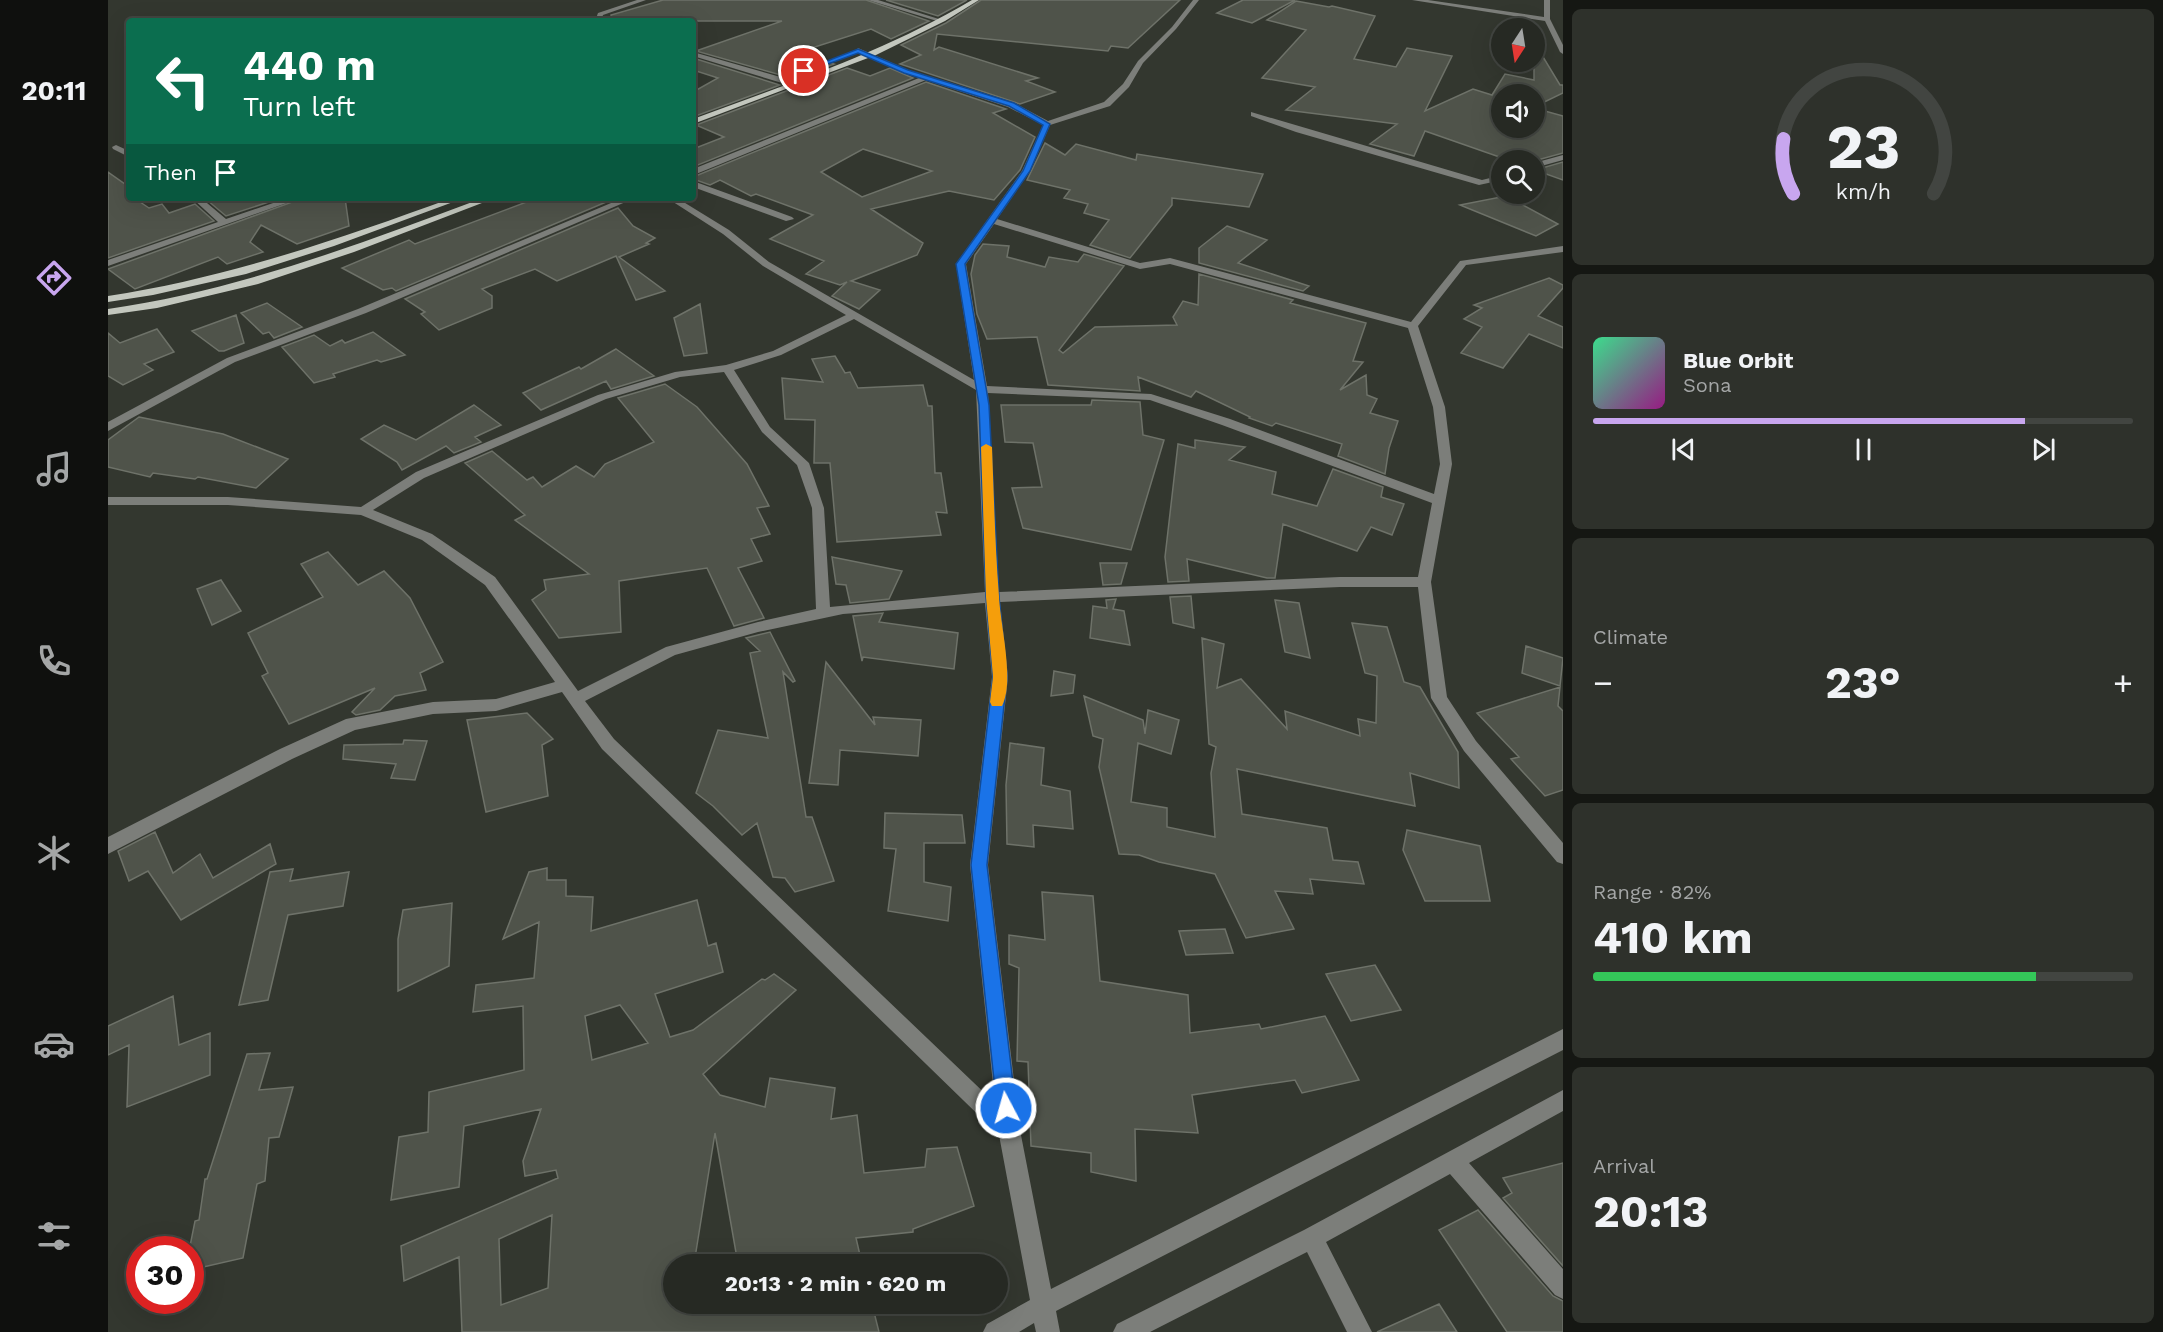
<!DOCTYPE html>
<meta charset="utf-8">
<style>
body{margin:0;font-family:"Work Sans",sans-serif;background:#2e312b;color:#f1f3f6;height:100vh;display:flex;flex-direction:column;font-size:22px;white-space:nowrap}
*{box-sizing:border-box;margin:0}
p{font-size:20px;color:#a4a6a6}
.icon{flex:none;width:33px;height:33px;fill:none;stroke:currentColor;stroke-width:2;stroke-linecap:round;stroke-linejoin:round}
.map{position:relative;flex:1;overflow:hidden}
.drawer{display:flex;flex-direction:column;gap:9px;padding:9px;background:#151713;width:600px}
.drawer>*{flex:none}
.banner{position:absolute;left:18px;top:18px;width:570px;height:183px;border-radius:6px;box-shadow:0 6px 24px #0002,0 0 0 2px #424541;background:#0b6e4f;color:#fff;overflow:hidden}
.needle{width:39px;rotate:192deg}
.controls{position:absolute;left:1383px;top:18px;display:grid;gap:12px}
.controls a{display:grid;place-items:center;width:54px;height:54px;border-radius:50%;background:#262923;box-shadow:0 6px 24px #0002,0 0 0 2px #424541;font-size:30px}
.speed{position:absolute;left:18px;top:1236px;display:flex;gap:12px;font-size:30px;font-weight:700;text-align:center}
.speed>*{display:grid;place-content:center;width:78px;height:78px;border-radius:50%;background:#262923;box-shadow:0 6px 24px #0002,0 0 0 2px #424541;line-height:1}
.speed .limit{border:9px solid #d22;background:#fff;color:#111}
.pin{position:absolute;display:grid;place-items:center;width:51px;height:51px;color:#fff;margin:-26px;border:3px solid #fff;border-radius:50%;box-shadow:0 2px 6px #0007}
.me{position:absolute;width:66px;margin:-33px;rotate:354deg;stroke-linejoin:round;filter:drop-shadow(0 0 4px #0008)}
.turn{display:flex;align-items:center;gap:21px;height:126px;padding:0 18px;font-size:27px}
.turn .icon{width:78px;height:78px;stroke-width:2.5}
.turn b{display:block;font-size:42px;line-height:51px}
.then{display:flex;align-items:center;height:57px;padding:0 18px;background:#0003;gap:12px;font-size:22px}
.big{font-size:45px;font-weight:700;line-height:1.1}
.drawer .tile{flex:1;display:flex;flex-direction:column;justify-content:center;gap:9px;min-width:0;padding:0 21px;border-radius:9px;background:#2e312b}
.drawer .dial{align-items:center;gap:0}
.dial svg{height:156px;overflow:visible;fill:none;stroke:#424541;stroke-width:7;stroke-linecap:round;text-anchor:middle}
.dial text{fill:#f1f3f6;stroke:none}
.song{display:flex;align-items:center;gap:18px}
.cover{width:72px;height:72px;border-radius:9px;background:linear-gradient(135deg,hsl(150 70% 55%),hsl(310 70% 35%))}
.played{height:6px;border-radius:3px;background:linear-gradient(90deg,#c8a6ef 80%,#424541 80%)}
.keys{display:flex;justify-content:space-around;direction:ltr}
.heat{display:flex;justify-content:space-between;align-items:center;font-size:33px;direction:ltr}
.charge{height:9px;border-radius:4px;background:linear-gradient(90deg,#34c759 82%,#424541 0)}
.trip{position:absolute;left:555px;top:1254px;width:345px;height:60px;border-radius:30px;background:#262923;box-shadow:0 6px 24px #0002,0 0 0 2px #424541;font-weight:700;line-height:60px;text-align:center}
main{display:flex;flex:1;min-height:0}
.tabs{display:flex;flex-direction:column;width:108px;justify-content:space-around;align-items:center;background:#0f100e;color:#a4a6a6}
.tabs .icon{width:42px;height:42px}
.tabs .current{color:#c8a6ef}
.tabs b{font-size:27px;color:#f1f3f6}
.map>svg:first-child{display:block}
</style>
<main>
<nav class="tabs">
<b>20:11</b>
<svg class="icon current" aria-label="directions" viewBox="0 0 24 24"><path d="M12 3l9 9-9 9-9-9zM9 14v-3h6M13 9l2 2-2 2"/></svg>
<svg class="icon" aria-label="music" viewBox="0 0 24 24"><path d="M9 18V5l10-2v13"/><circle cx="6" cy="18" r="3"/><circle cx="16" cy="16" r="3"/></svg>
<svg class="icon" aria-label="phone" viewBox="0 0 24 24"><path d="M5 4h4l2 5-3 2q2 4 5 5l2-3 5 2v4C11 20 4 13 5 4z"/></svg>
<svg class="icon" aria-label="climate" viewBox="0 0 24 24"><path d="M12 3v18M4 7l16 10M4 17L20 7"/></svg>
<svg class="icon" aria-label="car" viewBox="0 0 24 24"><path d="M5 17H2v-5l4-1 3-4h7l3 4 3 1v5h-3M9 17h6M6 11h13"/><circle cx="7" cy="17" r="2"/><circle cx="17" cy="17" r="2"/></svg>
<svg class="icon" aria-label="filters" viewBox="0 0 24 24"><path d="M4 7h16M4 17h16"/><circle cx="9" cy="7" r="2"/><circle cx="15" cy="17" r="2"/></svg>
</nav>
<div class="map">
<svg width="1455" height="1332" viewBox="0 0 1455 1332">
<rect width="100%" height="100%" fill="#33372f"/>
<path fill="#4f534a" stroke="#6e7269" stroke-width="1.5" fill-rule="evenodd" d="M555,0H758L821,21L783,39L763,29L691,52L726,64L687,79L588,51L674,21H504L503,15Z
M778,0H859L830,16Z
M873,0H1072L1020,48L1003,46L1000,51L829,34L826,50L831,47L930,78L918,81L947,92L912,104L792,64L813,55L793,45L838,23Z
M1135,0H1187L1144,23L1109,13Z
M1188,1L1221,7L1224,6L1267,16L1246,59L1288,67L1299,48L1344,56L1317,111L1365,89L1384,95L1397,74L1426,80V42L1452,85H1455V93L1426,107V94H1394V128H1426V108L1455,116V153L1426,161L1400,160L1317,131L1306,156L1262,144L1289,124L1178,110L1207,87L1154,78L1198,30L1159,20Z
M585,58L672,85L585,117V92L610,78L585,70Z
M739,68L762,76L782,68L805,78L585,167V149L616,137L588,125Z
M818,82L898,109L885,113L927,137L912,170L886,200L841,191L763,209L815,243L809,255L743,281L772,290L751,309L724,296L739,282L732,285L698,274L716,261L662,239L705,215L648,194L643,196L612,180L602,185L585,179V177ZM755,149L824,171L754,197L713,172Z
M937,143L957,155L968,144L1028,160L1029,154L1155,174L1141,207L1064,198V205L1022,258L982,245L1001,220L976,213L980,204L956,198L962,190L919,180Z
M1455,162V180L1427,170Z
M0,172L21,187V198H26L41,208L54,204L61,213L87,204L106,221L0,258Z
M1398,196L1450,224L1428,236L1352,205Z
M104,198H173L118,216L99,200Z
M195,198H237L241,226L189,244L153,225L142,242L155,252L119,264L110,257L27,289L0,269Z
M429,198H501L503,200L288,291L284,288L275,290L234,268L301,240L307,244Z
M510,208L525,226L547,238L538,243L541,244L511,257L557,291L528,300L508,256L449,281L427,269L374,289L384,296V308L331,330L313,314L317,312L297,299Z
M1119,226L1159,240L1130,263L1201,286L1195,291L1091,263V248Z
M875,244L901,246L899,257L937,267L941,257L970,262L976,254L1016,266L951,350L955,353L987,327L1069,325L1065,317L1075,301L1090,305L1091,274L1185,300L1182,303L1258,323L1245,361L1255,362L1232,390L1258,375L1259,395L1269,399L1262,413L1290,421L1281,448L1277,474L1230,456L1234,444L1168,423L1164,426L1141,418L1142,417L1088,391L1083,397L1030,377L1032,391L940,385L929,337L879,339L869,314L863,274L867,255Z
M1441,278L1455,285V288L1430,316L1455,327V348L1421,334L1395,368L1353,353L1374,327L1356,319L1374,308L1366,305Z
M159,303L194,327L166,338L161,332L155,334L133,313Z
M592,304L599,353L576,356L566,318Z
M128,315L136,343L116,351H111L84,331Z
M49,329L66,352L36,364L45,370L15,385L0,376V333L12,343Z
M265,332L297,355L273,362L269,360L225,374L227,377L206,383L174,347L206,335L222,346L234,340L237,343Z
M508,349L546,376L503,389L498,381L433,410L415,393L471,367L473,369Z
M727,356L737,373L742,372L750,388L815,385L820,406H824L827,473H833L839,513L828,512L833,535L729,542L722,463H706L707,420L677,419L674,378L715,382L704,359Z
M557,384L589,407L639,464L661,506L649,508L662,534L643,539L654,561L630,568L656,618L626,626L599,568L511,581L513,632L451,638L424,600L438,590L436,580L481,574L407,520L417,515L357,463L384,451L419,480L425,477L434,487L468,466L486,477L497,464L546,442L510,398Z
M984,400L1032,402L1035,435L1056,440L1023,550L915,528L904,488L934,487L925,443L897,442L893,405H983Z
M366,405L393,425L367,437L373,442L346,453L338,446L294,470L289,462L253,439L276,425L308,440Z
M31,417L115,434L180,459L148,488L90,477L87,479L45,473L42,477L0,467V440Z
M1087,440L1137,447L1121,460L1168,472L1164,494L1209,506L1225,469L1275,487L1273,497L1296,504L1284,535L1263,527L1249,551L1175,524L1167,578H1159L1079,559L1081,581L1060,582L1057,557L1070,444L1087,448Z
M220,552L250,585L276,571L302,598L335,662L312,673L318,690L287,696L272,710L248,715L244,712L267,688L181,724L154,676L160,673L140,633L215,597L193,564Z
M724,557L794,571L781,599L742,603L738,585L728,584Z
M992,563H1019L1013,584L995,585Z
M113,580L133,611L104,625L89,589Z
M1083,596L1086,628L1065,623L1062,597Z
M1008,599L1005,609L1016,611L1022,645L982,638L985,606L999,608L998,600Z
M1167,600L1191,603L1202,658L1177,652Z
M775,613L771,622L850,633L846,669L755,657L754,661L745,616Z
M1244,623L1279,627L1296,682L1312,687L1350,752L1351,788L1302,773L1307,806L1129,769L1134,814L1219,828L1225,860L1250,862L1256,884L1202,879L1205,894L1167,891L1186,929L1138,938L1107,874L1051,862L1031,855L1011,854L991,767L995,739L985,736L976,696L1035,720L1037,734L1040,710L1071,720L1063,754L1030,743L1023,802L1059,808V827L1107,837L1103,773L1108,747L1101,744L1094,638L1116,644L1109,688L1133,679L1179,729L1177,711L1252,736L1250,719L1268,723L1269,676L1257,673Z
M662,632L687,681L685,682L675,672L698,817H704L726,881L687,892L677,878L665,877L649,823L634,835L605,806L588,793L610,730L660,738L642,653L652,651L638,638Z
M1418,646L1455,658L1452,686L1414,673Z
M718,662L767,725L765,717L813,720L810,756L732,750L730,785L701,783Z
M946,671L967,675L965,693L943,696Z
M1452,687L1450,706L1455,711V790L1437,796L1403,759L1411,757L1369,713Z
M419,713L445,739L434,745L440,796L378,812L359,720Z
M296,740L319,741L307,780L283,778L288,764L235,759L236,745L295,744Z
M902,743L936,748L933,785L962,791L965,829L925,825L926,847L899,844L898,785Z
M777,813L854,815L857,843H816V882L843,887L840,921L780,911L788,849L776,848Z
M1299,830L1372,846L1382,901H1317L1295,850Z
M47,832L65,873L92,854L105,878L162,844L168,864L73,920L40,871L21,881L10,851Z
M439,868V880H458V896L485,897L483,931L589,900L600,946L608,943L615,972L547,994L562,1037L585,1030L654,979L657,980L666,974L688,990L595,1074L612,1095L657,1107L662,1078L727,1088L723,1119L749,1115L756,1173L817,1167L819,1149L849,1147L866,1206L805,1229V1232L748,1238L754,1264H630L607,1133L586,1264H566V1304H764L771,1332H354L351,1257L296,1281L293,1246L450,1178L448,1170L417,1176L415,1161L433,1109L356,1126L351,1187L283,1200L291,1137L320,1132L321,1092L416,1070L415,1006L365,1012L368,985L426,978L431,922L395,939L421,872ZM512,1005L540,1043L484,1060L477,1016ZM444,1215L440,1288L393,1305L391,1239Z
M185,869L182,881L241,872L235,906L180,915L160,1000L131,1005L162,872Z
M934,892L985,896L992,981L1080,995L1082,1033L1151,1024L1153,1029L1217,1016L1251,1080L1194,1093L1187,1080L1084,1095L1090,1133L1027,1129L1028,1181L983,1172V1153L923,1146L920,1062L909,1061L911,968L901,964V935L937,940Z
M344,903L341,966L290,991V939L295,910Z
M1117,929L1125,953L1078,955L1071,931Z
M1267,965L1293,1010L1243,1021L1218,974Z
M65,996L71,1045L102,1033V1075L19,1107L21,1045L0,1055V1026Z
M162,1053L151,1090L185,1087L171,1137L161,1138L157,1181L149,1184L135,1258L82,1270V1246L87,1221L91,1220L97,1179H99L139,1054Z
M1455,1163V1266L1395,1198L1404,1193L1395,1178Z
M1370,1210L1445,1296L1455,1301V1332H1399L1331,1230Z
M1331,1304L1349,1332H1269Z"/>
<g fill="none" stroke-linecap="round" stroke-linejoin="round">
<path fill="#7c7e7a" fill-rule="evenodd" d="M529,0H538L495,15L493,21H487L490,13Z
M760,0H770L834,20L829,21Z
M1085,0H1091L1068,29L1035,63L1021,87L1002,106L942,125L922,171L889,219L1032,263L1062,258L1303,322L1352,261L1455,246V252L1358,265L1310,326L1337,407L1344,464L1323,582L1339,697L1368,741L1455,843V864L1449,862L1356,751L1323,698L1310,587H1232L892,602L900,677L880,865L912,1130L943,1289L1455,1029V1050L948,1311L952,1332H928L926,1323L911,1332H875L879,1324L922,1300L891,1135L494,749L454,692L388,711L325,714L247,730L184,759L0,854V837L172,749L238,719L325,702L388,699L447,682L377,585L314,540L253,515L120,505H0V497H120L253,507L308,472L490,395L567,372L618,365L665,351L738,315L655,266L615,234L559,198H569L621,230L661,262L866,380L848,264L914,171L935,125L900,107L818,80L588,174L585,175V169L811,78L748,51L750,48L800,70L906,103L940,121L996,102L1015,84L1030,61L1064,27ZM886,224L1032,269L1062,264L1300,328L1325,407L1332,464L1326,494L1122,419L1043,394L879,386L858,264ZM746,319L868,390L877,592L722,607L716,508L701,463L662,427L626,370L673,355ZM616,372L654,432L689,465L704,508L708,609L650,622L558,647L470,691L387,577L324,534L265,510L316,478L498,399L572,377ZM880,393L1042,400L1114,425L1324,503L1310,577H1232L891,592ZM877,603L884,677L862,865L887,1103L506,739L477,701L567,655L650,632L735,614Z
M1304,0H1320L1436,17V0H1442V19L1455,45V54L1452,52L1437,21Z
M585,52L690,82L691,84L684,86L585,56Z
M1143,112L1374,180L1394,175V180L1371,185L1188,132L1143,116Z
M8,145L21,151V157L5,149L4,147Z
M1455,155V160L1426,168V163Z
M585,181L684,217L686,219L678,221L585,187Z
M84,198H93L118,219L180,198H193L0,266V260L110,222Z
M515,198H527L258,313L127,362L0,431V422L119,358L250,309Z
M1455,1090V1111L1361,1163L1455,1269V1299L1447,1295L1342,1174L1218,1242L1264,1332H1239L1199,1252L1042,1332H1005L1009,1324L1196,1230Z"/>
<path fill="#c3c7be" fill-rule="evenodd" d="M864,0H871L837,21L768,55L585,124V119C680,84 776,52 864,0Z
M344,198H356L226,246L138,274L45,295L0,302V296C119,278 231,239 344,198Z
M375,198H387L246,252L150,284L49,308L0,315V309C131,290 252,244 375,198Z"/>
</g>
<path fill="#1a73e8" stroke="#114b97" stroke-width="1.5" d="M750,49L800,70L906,103L942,124L922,171L857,264L881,405L891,597L899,677L879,865L908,1108L905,1114L898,1117L891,1114L889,1108L863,865L885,677L878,597L871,405L848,264L915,171L935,125L901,106L796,73L750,53L698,72L693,71Z"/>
<path fill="#f59e0b" d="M878,444L884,447C886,497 887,546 891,596C892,624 907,681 894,706H884L882,702L885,677L878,597L873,447Z"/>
</svg>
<div class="controls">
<a><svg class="needle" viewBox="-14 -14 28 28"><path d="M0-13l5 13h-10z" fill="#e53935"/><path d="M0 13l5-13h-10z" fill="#a4a6a6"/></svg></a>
<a><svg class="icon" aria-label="sound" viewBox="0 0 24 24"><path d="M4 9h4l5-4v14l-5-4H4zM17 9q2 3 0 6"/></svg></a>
<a><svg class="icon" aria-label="search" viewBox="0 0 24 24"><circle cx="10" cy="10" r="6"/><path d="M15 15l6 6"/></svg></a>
</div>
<div class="speed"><div class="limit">30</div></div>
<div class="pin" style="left:696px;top:71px;background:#d93025"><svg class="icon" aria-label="arrive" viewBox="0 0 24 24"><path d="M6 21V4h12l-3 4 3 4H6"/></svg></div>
<svg class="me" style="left:898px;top:1108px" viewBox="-20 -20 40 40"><circle r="17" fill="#1a73e8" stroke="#fff" stroke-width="3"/><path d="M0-11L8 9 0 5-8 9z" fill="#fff"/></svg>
<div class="trip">20:13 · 2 min · 620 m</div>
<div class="banner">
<div class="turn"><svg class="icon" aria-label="left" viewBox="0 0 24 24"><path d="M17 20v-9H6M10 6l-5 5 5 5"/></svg><div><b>440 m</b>Turn left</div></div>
<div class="then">Then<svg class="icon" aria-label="arrive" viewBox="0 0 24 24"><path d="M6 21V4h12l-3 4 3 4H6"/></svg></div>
</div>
</div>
<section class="drawer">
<div class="tile dial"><svg viewBox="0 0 100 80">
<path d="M14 69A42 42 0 1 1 86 69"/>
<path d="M14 69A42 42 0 0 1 9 41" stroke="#c8a6ef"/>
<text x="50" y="56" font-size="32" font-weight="700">23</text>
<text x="50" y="72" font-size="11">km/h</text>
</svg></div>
<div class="tile">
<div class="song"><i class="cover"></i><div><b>Blue Orbit</b><p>Sona</p></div></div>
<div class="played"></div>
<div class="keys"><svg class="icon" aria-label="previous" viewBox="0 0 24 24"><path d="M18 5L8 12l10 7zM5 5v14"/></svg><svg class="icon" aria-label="pause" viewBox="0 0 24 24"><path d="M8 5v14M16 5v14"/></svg><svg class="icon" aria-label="next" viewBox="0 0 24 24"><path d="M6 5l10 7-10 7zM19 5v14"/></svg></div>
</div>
<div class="tile"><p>Climate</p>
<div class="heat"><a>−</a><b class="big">23°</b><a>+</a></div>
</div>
<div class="tile"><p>Range · 82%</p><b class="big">410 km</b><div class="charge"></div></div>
<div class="tile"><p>Arrival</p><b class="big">20:13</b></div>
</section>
</main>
